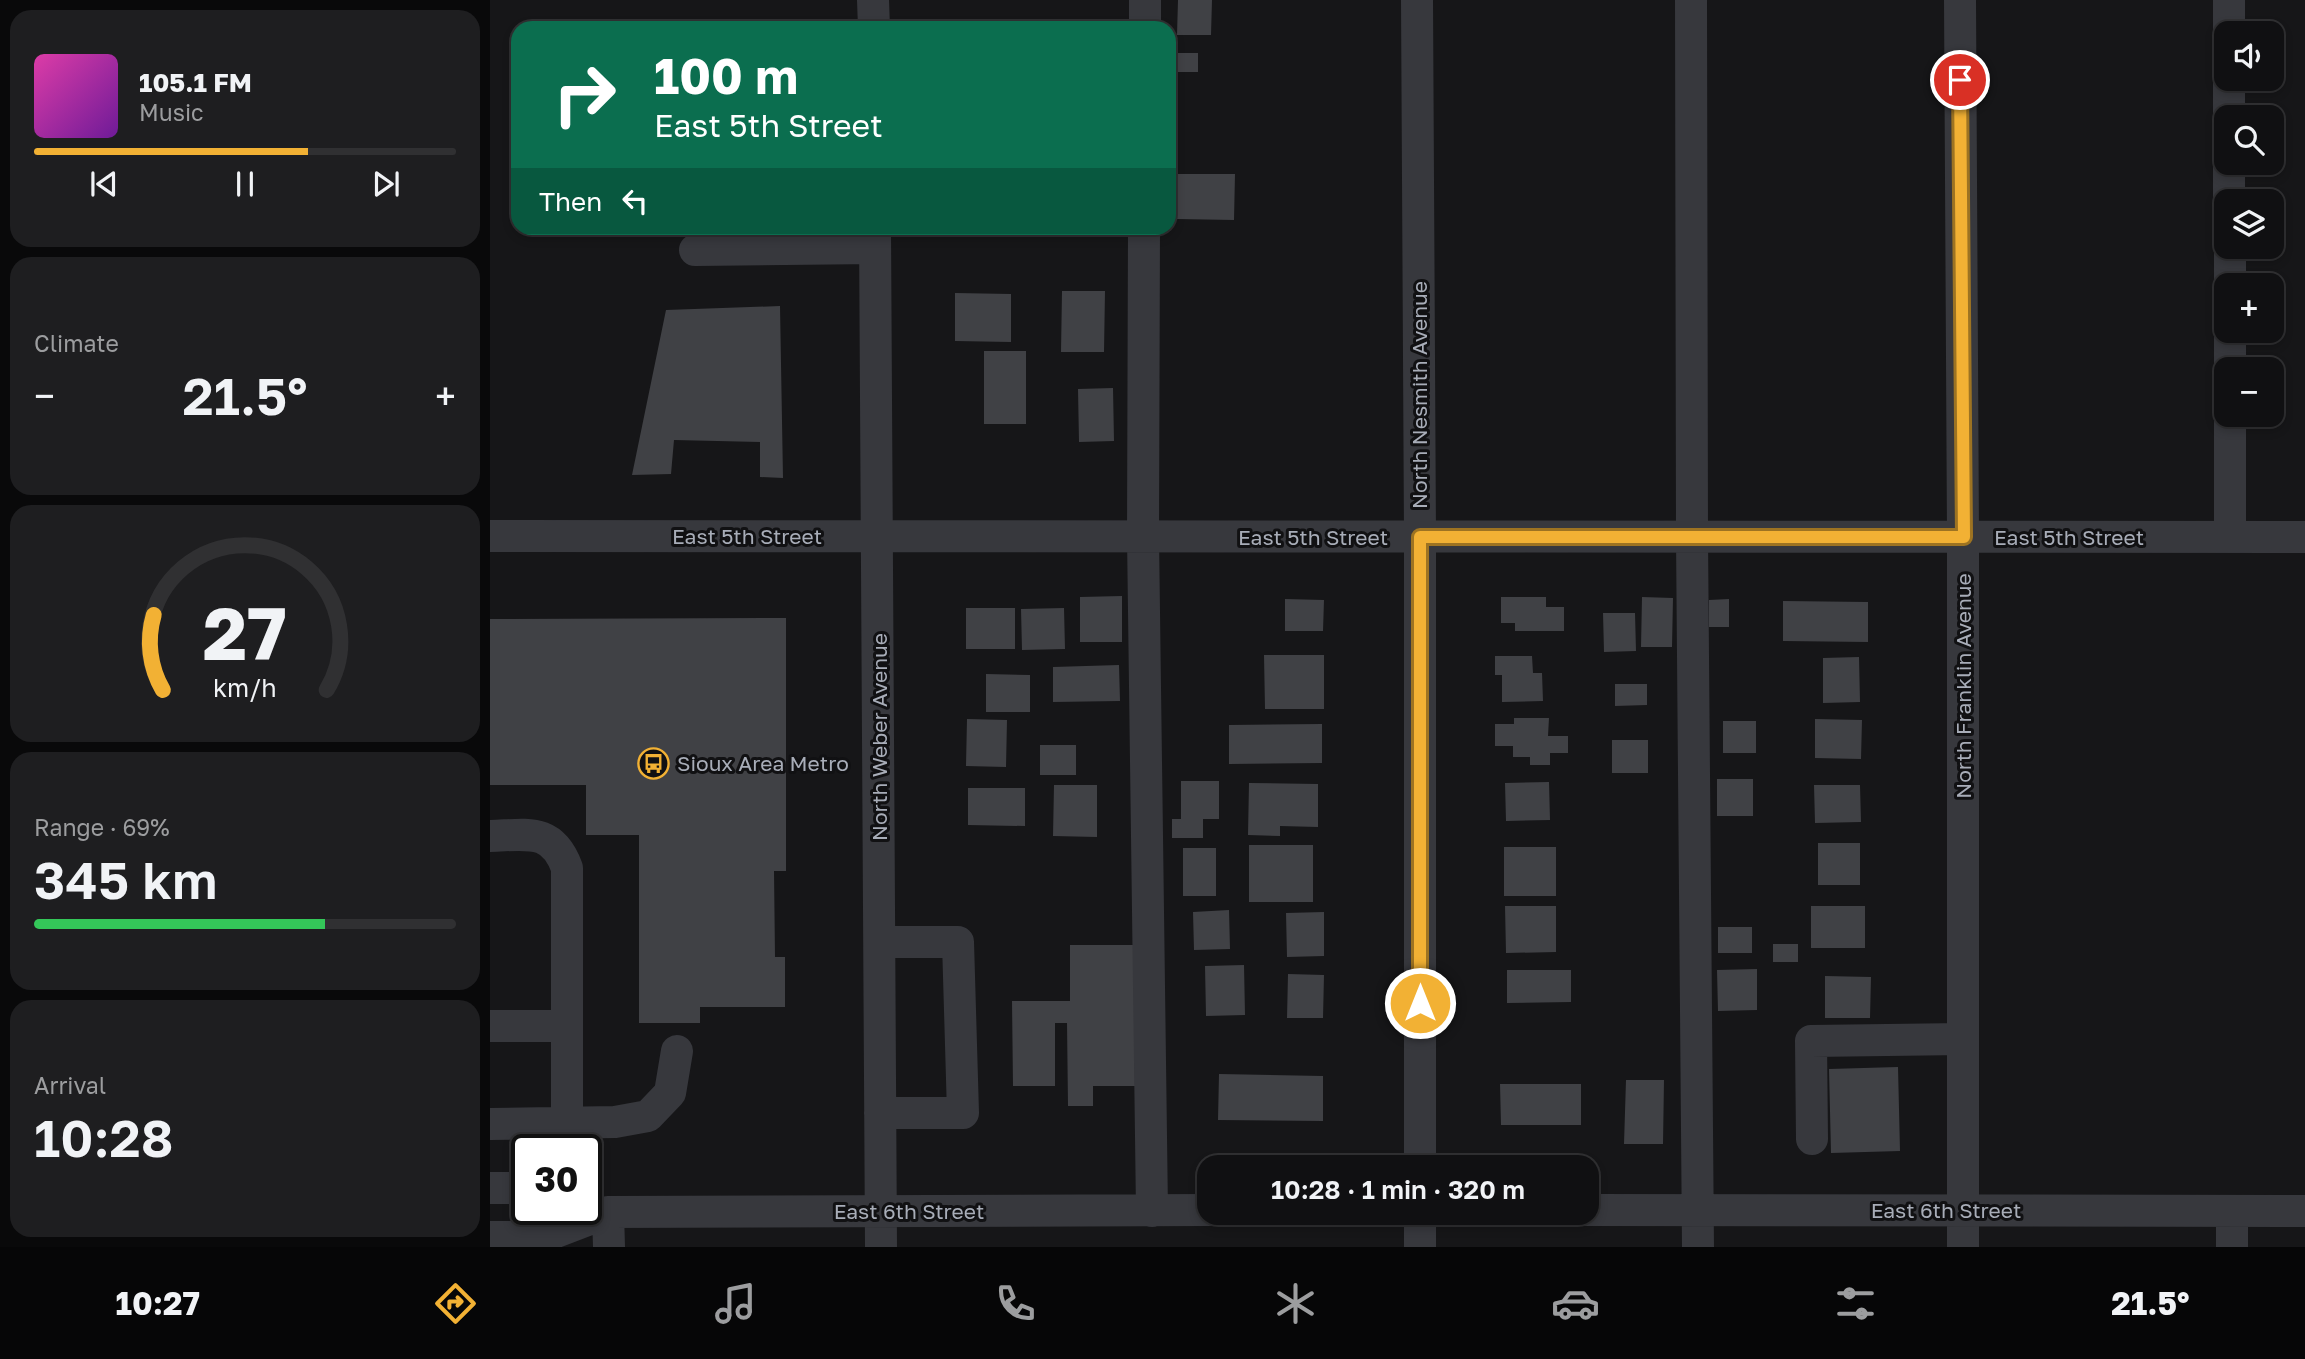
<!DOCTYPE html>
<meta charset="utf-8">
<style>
body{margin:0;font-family:"Golos Text",sans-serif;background:#1e1e20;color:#f1f3f6;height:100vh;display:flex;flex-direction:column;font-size:26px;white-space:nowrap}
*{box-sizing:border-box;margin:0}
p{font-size:23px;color:#9c9d9f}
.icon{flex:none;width:38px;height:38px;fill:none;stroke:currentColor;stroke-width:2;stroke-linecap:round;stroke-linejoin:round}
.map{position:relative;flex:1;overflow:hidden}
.details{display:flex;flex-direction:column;gap:10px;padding:10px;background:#09090a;width:490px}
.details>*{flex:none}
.hud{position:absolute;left:21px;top:21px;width:665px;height:214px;border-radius:21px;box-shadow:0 4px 10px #0003,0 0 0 2px #303032;background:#0b6e4f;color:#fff;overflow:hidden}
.buttons{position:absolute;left:1724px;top:21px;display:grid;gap:14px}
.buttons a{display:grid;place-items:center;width:70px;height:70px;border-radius:14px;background:#101012;box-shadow:0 4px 10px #0003,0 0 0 2px #303032;font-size:35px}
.speed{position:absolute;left:21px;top:1134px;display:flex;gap:14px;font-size:35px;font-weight:700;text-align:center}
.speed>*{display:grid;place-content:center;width:91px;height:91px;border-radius:50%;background:#101012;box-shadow:0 4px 10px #0003,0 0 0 2px #303032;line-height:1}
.speed .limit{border:4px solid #111;border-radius:10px;background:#fff;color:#111}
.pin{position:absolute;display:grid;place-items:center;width:60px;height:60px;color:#fff;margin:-30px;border:4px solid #fff;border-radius:50%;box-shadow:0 2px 7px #0007}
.me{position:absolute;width:77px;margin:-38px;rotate:0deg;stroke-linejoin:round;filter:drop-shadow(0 0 5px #0008)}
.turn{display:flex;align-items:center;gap:24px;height:147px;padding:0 28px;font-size:32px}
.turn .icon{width:91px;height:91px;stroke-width:2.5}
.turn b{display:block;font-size:49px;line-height:60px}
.then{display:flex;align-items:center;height:66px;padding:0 28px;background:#0003;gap:14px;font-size:26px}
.big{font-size:52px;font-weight:600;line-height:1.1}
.details .tile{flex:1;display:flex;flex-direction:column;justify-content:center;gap:10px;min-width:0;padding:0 24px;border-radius:21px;background:#1e1e20}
.details .dial{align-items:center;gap:0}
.dial svg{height:182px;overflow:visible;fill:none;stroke:#303032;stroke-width:7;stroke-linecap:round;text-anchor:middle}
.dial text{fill:#f1f3f6;stroke:none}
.song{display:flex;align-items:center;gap:21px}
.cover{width:84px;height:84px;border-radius:10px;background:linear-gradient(135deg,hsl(320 70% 55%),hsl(280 70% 35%))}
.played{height:7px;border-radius:4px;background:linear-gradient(90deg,#f2b134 65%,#303032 65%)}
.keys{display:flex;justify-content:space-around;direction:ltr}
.heat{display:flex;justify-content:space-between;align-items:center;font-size:38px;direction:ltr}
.charge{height:10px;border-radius:5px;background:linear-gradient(90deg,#34c759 69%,#303032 0)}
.trip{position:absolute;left:707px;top:1155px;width:402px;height:70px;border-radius:21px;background:#101012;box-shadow:0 4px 10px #0003,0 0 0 2px #303032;font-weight:600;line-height:70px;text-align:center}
.dock{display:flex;height:112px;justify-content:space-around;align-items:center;background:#060607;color:#9c9d9f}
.dock .icon{width:49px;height:49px}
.dock .active{color:#f2b134}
.dock b{font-size:32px;color:#f1f3f6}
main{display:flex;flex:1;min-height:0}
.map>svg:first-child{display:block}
</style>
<main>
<section class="details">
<div class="tile">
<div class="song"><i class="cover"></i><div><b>105.1 FM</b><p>Music</p></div></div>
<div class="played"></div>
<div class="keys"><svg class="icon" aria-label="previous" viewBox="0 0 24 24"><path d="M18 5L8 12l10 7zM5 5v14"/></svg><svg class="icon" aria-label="pause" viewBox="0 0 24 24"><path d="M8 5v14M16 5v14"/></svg><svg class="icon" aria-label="next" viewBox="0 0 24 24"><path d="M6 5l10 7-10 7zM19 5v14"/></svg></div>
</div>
<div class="tile"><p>Climate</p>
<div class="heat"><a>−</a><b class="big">21.5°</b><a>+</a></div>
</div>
<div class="tile dial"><svg viewBox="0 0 100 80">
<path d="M14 69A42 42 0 1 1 86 69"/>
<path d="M14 69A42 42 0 0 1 10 36" stroke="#f2b134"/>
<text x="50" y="56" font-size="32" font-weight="700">27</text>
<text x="50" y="72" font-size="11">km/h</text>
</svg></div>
<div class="tile"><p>Range · 69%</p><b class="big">345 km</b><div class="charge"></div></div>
<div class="tile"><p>Arrival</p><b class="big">10:28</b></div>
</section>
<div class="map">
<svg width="1815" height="1247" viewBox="0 0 1815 1247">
<rect width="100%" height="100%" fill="#161618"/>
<path fill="#404145" d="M688,0H722L721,35H687Z
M681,53H708V72H681Z
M688,174H745L744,220L687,219Z
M572,291H615L614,352H571Z
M465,293L521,294V342L465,341Z
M290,306L293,478L270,477V442L184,440L181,474L142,475L176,310Z
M494,351H536V424H494Z
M623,388L624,441L589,442L588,389Z
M632,596V642H590V597Z
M1011,597H1056V607H1074V631H1025V623H1011Z
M1152,597L1183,598L1182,647H1151Z
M795,599L834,600L833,631H795Z
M1239,599V627H1219V600Z
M1293,601L1378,602V642L1293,641Z
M476,608H525V649H476Z
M574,608L575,649L532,650L531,609Z
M1113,613H1145L1146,651L1114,652Z
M296,618V871H284L285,957H295V1007H210V1023H149V835H96V785H0V619Z
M774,655H834V709H775Z
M1005,656H1042L1043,673H1052L1053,701L1012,702V675H1005Z
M1369,657L1370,702L1333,703V658Z
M629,665L630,701L563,702V667Z
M496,674L540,675V712H496Z
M1125,684H1157V705L1125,706Z
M1024,718H1059L1058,736H1078V753H1060V765H1040V757H1023V746H1005V724H1024Z
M477,719L517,720L516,767L476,766Z
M1325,719L1372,720L1371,759L1325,758Z
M1233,721H1266V753H1233Z
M832,724V763L739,764V725Z
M1122,740H1158V773H1122Z
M550,745H586V775H550Z
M1227,779H1263V816H1227Z
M691,781H729V819H713V838H682V819H691Z
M1059,782L1060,820L1016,821L1015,783Z
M759,783L828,784V827L790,826V836L758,835Z
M564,785H607V837L563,836Z
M1324,785H1370L1371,822L1325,823Z
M478,788H535V826L478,825Z
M1328,843H1370V885H1328Z
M759,845H823V902H759Z
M1014,847H1066V896H1014Z
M693,848H726V896H693Z
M1015,906H1066V952L1016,953Z
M1321,906H1375V948H1321Z
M739,910L740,949L704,950L703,912Z
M834,912V956L797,957L796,913Z
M1228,927H1262V953H1228Z
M1283,944H1308V962H1283Z
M580,945H644L645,1086H603V1106H578L577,1023H565V1086H523L522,1001H580Z
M754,965L755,1015L716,1016L715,966Z
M1267,969V1010L1228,1011L1227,970Z
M1017,970H1081V1002L1017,1003Z
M798,974L834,975L833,1018H797Z
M1335,976L1381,977L1380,1018H1335Z
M1408,1067L1410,1151L1341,1153L1339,1069Z
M729,1074L833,1076V1121L728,1120Z
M1136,1080H1174L1173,1144H1134Z
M1010,1084H1091V1125H1011Z"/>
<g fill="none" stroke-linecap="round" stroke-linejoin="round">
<path stroke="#37383d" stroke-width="32" d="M383,0L384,28
M927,0L930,537V1167
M1201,0L1202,537L1208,1247
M1470,0L1473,537V1247
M1739,0V33
M655,28V0
M1739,79V117
M1739,163V201
M385,228L391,1247
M654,228L653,536L662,1211
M1740,247V285
M205,250L385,248
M1740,331V369
M1740,415V537
M0,536L1815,537
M0,836C37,835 62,827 77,868V1122
M390,942H468L473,1113H390
M0,1026H77
M0,1124L125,1122L158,1116L180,1093L187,1051
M1322,1139L1321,1041L1473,1039
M0,1188H37
M1097,1210L1815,1211
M1742,1211V1247
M118,1212L119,1247
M930,1213V1247
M0,1237H53L118,1212L719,1210"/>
</g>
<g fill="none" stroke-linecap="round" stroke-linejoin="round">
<defs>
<path id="route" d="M930,1003V537H1474L1470,80"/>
</defs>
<use href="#route" stroke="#9d7322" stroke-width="18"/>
<use href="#route" stroke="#f2b134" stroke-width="12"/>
</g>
<defs>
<symbol id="bus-ring" viewBox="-11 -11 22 22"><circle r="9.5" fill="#111113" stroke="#f2b134" stroke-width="1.5"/><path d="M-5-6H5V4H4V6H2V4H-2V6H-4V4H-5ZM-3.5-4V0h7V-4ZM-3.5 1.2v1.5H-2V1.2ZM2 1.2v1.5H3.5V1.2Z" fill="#f2b134"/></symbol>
</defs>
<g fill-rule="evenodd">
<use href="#bus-ring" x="146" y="746" width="35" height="35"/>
</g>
<g text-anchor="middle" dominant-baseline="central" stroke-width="6" stroke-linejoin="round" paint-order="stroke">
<g font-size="21" fill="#a8adb8" stroke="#111113">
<text transform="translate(929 395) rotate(-90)">North Nesmith Avenue</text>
<text x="257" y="536">East 5th Street</text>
<text x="823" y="537">East 5th Street</text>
<text x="1579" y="537">East 5th Street</text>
<text transform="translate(1473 686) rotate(-90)">North Franklin Avenue</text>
<text transform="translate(389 737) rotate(-90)">North Weber Avenue</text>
<text x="1456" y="1210">East 6th Street</text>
<text x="419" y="1211">East 6th Street</text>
</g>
<g font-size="21" fill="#a8adb8" stroke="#111113" text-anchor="start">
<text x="187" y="763">Sioux Area Metro</text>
</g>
</g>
</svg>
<div class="buttons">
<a><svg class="icon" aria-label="sound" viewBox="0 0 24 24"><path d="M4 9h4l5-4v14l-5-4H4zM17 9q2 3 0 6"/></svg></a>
<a><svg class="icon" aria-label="search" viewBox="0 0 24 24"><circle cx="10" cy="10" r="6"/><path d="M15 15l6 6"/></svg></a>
<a><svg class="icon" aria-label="layers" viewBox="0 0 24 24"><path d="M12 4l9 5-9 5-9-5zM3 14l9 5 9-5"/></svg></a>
<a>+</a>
<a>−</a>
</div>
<div class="speed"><div class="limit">30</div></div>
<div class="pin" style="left:1470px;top:80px;background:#d93025"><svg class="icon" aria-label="arrive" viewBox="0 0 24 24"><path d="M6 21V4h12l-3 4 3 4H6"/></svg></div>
<svg class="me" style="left:930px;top:1003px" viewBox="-20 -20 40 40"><circle r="17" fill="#f2b134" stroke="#fff" stroke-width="3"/><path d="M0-11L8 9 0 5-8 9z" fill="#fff"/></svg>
<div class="trip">10:28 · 1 min · 320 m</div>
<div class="hud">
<div class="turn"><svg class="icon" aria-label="right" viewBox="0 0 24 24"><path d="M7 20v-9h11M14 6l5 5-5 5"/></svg><div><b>100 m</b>East 5th Street</div></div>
<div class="then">Then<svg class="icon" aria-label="left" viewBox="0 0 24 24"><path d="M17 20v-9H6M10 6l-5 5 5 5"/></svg></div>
</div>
</div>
</main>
<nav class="dock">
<b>10:27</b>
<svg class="icon active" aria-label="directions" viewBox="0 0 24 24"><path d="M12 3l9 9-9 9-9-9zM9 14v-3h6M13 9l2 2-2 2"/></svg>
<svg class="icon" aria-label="music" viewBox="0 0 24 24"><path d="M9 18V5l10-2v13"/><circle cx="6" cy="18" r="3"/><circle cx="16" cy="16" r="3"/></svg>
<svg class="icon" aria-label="phone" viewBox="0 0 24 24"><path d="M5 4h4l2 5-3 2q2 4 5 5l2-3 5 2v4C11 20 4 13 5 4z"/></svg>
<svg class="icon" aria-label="climate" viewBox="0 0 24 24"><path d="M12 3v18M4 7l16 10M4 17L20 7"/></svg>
<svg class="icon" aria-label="car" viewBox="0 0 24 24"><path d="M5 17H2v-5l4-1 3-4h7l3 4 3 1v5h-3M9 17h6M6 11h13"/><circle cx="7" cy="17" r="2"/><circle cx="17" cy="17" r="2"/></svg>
<svg class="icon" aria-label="filters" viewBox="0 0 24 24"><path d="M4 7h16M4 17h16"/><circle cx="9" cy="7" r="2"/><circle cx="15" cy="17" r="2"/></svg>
<b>21.5°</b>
</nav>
